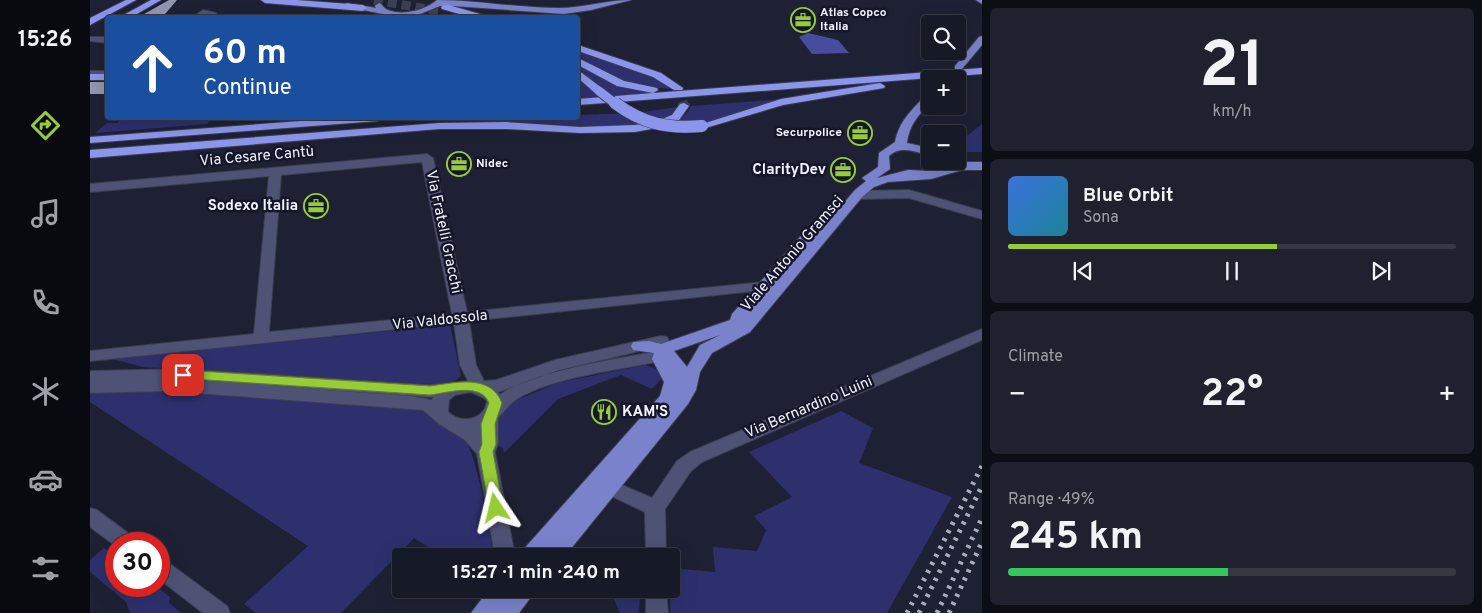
<!DOCTYPE html>
<meta charset="utf-8">
<style>
body{margin:0;font-family:Overpass,sans-serif;background:#1f222e;color:#f1f3f6;height:100vh;display:flex;flex-direction:column;font-size:19px;white-space:nowrap}
*{box-sizing:border-box;margin:0}
p{font-size:16px;color:#9ea0a7}
.icon{flex:none;width:28px;height:28px;fill:none;stroke:currentColor;stroke-width:2;stroke-linecap:round;stroke-linejoin:round}
.map{position:relative;flex:1;overflow:hidden}
.panel{display:flex;flex-direction:column;gap:8px;padding:8px;background:#0c0e15;width:500px}
.panel>*{flex:none}
.banner{position:absolute;left:15px;top:15px;width:475px;height:105px;border-radius:5px;box-shadow:0 5px 20px #0002,0 0 0 1px #353843;background:#1a4fa0;color:#fff;overflow:hidden}
.buttons{position:absolute;left:831px;top:15px;display:grid;gap:10px}
.buttons a{display:grid;place-items:center;width:45px;height:45px;border-radius:5px;background:#161926;box-shadow:0 5px 20px #0002,0 0 0 1px #353843;font-size:25px}
.speed{position:absolute;left:15px;top:532px;display:flex;gap:10px;font-size:25px;font-weight:700;text-align:center}
.speed>*{display:grid;place-content:center;width:65px;height:65px;border-radius:50%;background:#161926;box-shadow:0 5px 20px #0002,0 0 0 1px #353843;line-height:1}
.speed .limit{border:8px solid #d22;background:#fff;color:#111}
.pin{position:absolute;display:grid;place-items:center;width:42px;height:42px;color:#fff;margin:-21px;border-radius:10px;box-shadow:0 2px 8px #0006}
.me{position:absolute;width:55px;margin:-28px;rotate:350deg;stroke-linejoin:round;filter:drop-shadow(0 0 4px #0008)}
.turn{display:flex;align-items:center;gap:18px;height:105px;padding:0 15px;font-size:22px}
.turn .icon{width:65px;height:65px;stroke-width:2.5}
.turn b{display:block;font-size:35px;line-height:42px}
.big{font-size:38px;font-weight:700;line-height:1.1}
.panel .card{flex:1;display:flex;flex-direction:column;justify-content:center;gap:8px;min-width:0;padding:0 18px;border-radius:8px;background:#1f222e}
.panel .dial{align-items:center;gap:0}
.dial b{font-size:65px;line-height:1}
.song{display:flex;align-items:center;gap:15px}
.cover{width:60px;height:60px;border-radius:8px;background:linear-gradient(135deg,hsl(220 70% 55%),hsl(190 70% 35%))}
.played{height:5px;border-radius:2px;background:linear-gradient(90deg,#97cc38 60%,#353843 60%)}
.keys{display:flex;justify-content:space-around;direction:ltr}
.heat{display:flex;justify-content:space-between;align-items:center;font-size:28px;direction:ltr}
.charge{height:8px;border-radius:4px;background:linear-gradient(90deg,#34c759 49%,#353843 0)}
.trip{position:absolute;left:302px;top:548px;width:288px;height:50px;border-radius:5px;background:#161926;box-shadow:0 5px 20px #0002,0 0 0 1px #353843;font-weight:700;line-height:50px;text-align:center}
main{display:flex;flex:1;min-height:0}
.tab-bar{display:flex;flex-direction:column;width:90px;justify-content:space-around;align-items:center;background:#090a0f;color:#9ea0a7}
.tab-bar .icon{width:35px;height:35px}
.tab-bar .active{color:#97cc38}
.tab-bar b{font-size:22px;color:#f1f3f6}
.map>svg:first-child{display:block}
</style>
<main>
<nav class="tab-bar">
<b>15:26</b>
<svg class="icon active" aria-label="directions" viewBox="0 0 24 24"><path d="M12 3l9 9-9 9-9-9zM9 14v-3h6M13 9l2 2-2 2"/></svg>
<svg class="icon" aria-label="music" viewBox="0 0 24 24"><path d="M9 18V5l10-2v13"/><circle cx="6" cy="18" r="3"/><circle cx="16" cy="16" r="3"/></svg>
<svg class="icon" aria-label="phone" viewBox="0 0 24 24"><path d="M5 4h4l2 5-3 2q2 4 5 5l2-3 5 2v4C11 20 4 13 5 4z"/></svg>
<svg class="icon" aria-label="climate" viewBox="0 0 24 24"><path d="M12 3v18M4 7l16 10M4 17L20 7"/></svg>
<svg class="icon" aria-label="car" viewBox="0 0 24 24"><path d="M5 17H2v-5l4-1 3-4h7l3 4 3 1v5h-3M9 17h6M6 11h13"/><circle cx="7" cy="17" r="2"/><circle cx="17" cy="17" r="2"/></svg>
<svg class="icon" aria-label="filters" viewBox="0 0 24 24"><path d="M4 7h16M4 17h16"/><circle cx="9" cy="7" r="2"/><circle cx="15" cy="17" r="2"/></svg>
</nav>
<div class="map">
<svg width="892" height="613" viewBox="0 0 892 613">
<rect width="100%" height="100%" fill="#1e2133"/>
<path fill="#2d306d" d="M488,50L562,76L583,89C543,87 521,77 488,56Z
M488,63L523,83L569,93L488,99V77L505,93L515,91L488,69Z
M695,99L611,124L587,121L598,112L601,106Z
M588,107C569,141 433,125 397,123L488,118V115L546,113Z
M33,118H122L117,124L5,133L17,123H27Z
M892,124V152H868V143Z
M360,325L371,376L360,385L53,367L23,359Z
M555,365L569,370L574,376L562,389L531,375L468,399L414,453L413,448L406,445L404,425L420,403L467,383Z
M70,390L328,408C341,412 367,429 375,440C388,458 399,532 404,556H353L324,538L251,613H166L154,604L218,546L0,402V391Z
M751,411L783,428L769,463L862,497L797,613H580L581,568L625,572L623,547L667,551L676,530L664,516L702,497L659,452Z
M14,548L26,557V586H66L80,597L79,603L91,613H40L36,602L0,572V560Z
M520,589H550L549,613H530Z"/>
<path fill="#474c9c" d="M718,33L748,40L759,53L722,54L709,37Z"/>
<path fill="#9297af" d="M79,0H87L76,13L69,18H47Z
M0,82H18V94H0Z"/>
<g fill="none" stroke-linecap="round" stroke-linejoin="round">
<path stroke="#3d4051" stroke-width="9" stroke-dasharray="9 5" stroke-linecap="butt" d="M284,0L349,11
M588,88L594,105"/>
<path stroke="#3d4051" stroke-width="12" stroke-dasharray="12 6" stroke-linecap="butt" d="M594,103V106"/>
<defs>
<path id="minor" d="M113,10L126,13L127,15L125,18H101Z
M0,37H18V43L0,41Z
M0,71H18V77H0Z
M337,154L343,158L377,312L675,282L682,286L675,290L379,321L386,365L394,381L406,380L465,360L571,336L577,337L579,341L577,345L571,346L469,370L408,392L410,395C438,372 532,358 570,351L576,352L578,356L576,360L570,361C529,370 462,377 427,399C419,404 414,412 408,418V444L405,452L425,556H405L387,454L375,440L349,424L333,410L77,391L0,393V371L93,369L340,385L378,381L370,365L364,323L0,361V351L164,334L179,176L0,192V184ZM332,162L362,314L179,332L191,175ZM148,384L340,397H343L342,400L320,396ZM381,392L394,398L397,401C394,421 371,424 358,412L359,400L365,395Z
M819,190L892,211V219L819,198L767,199L761,195L767,191Z
M892,329V340L612,462L601,471L575,509L576,556H556L555,512L513,492L511,487L513,482L520,480L562,498L587,461L600,452Z
M0,508L7,510L45,538L48,544H26V546L0,527Z
M69,558L76,561L137,606L140,613H113L69,579Z
M556,589H576L578,613H556Z"/>
<path id="major" d="M347,0C384,0 428,8 468,8C493,8 517,0 541,0L501,10L474,14L364,6H350L325,16L308,17L253,6L257,3L286,8L285,6L289,3C293,5 294,9 298,10C312,16 336,10 347,0Z
M886,0H892V4Z
M892,36V45L871,70H865V66L889,37Z
M840,94V103C828,116 819,125 817,143L840,148V156C826,152 811,145 799,156L800,169L787,178L818,170L841,171L848,168L847,161H859L860,166L871,162H892V170H872L841,179L798,182L784,187L773,196L660,332L622,353L610,372L606,390L598,404L475,556H430L433,550L570,396L574,382L562,359L564,353L543,350L541,346L543,342L559,341L571,344L640,320L642,314L716,230L721,229L728,233L765,190L776,181L772,178L788,167L789,153L805,142C809,121 822,110 836,95ZM630,335L610,345L597,367L584,351Z
M399,589H421L420,593L423,589H447L429,613H381Z"/>
<path id="highway" d="M36,0H46L0,25V18Z
M61,0H71L40,18H28Z
M171,0H206L273,5L277,8L273,11L175,3Z
M355,4L397,16L398,18H383L352,9L351,7Z
M488,45L571,73L593,88L592,90H584L563,77L488,51Z
M488,58L534,81L567,88L568,90L563,93L892,68V74L488,105V99L563,93L527,86L488,65Z
M488,70L513,89V93H505L488,78Z
M0,74H18V80H0Z
M790,83L795,86L794,88L693,105L612,129L606,126L691,99Z
M594,103L599,106L589,120L572,127L545,132L490,133L416,129H349L0,158V150L349,123L416,122L490,127L545,125L565,122L582,115L590,104Z
M251,118H293L288,121L0,143V137Z"/>
</defs>
<use href="#minor" stroke="#3b3e4f" stroke-width="2"/>
<use href="#major" stroke="#3b3e4f" stroke-width="2"/>
<use href="#highway" stroke="#3b3e4f" stroke-width="2"/>
<use href="#minor" fill="#4e5376" fill-rule="evenodd"/>
<use href="#major" fill="#7982ca" fill-rule="evenodd"/>
<use href="#highway" fill="#8b95ec" fill-rule="evenodd"/>
<path stroke="#aaadbc" stroke-width="5" stroke-dasharray="3 6" stroke-linecap="butt" d="M817,613L892,466
M829,613L892,486
M847,613L892,518
M859,613L892,542"/>
<defs>
<path id="highway-bridge-far1" d="M509,91L527,105"/>
<path id="highway-bridge" d="M525,103C553,124 578,129 612,126"/>
</defs>
<use href="#highway-bridge-far1" stroke="#3b3e4f" stroke-width="11" stroke-linecap="butt"/>
<use href="#highway-bridge" stroke="#3b3e4f" stroke-width="13" stroke-linecap="butt"/>
<use href="#highway-bridge-far1" stroke="#8b95ec" stroke-width="9"/>
<use href="#highway-bridge" stroke="#8b95ec" stroke-width="12"/>
</g>
<path fill="#97cc38" stroke="#628524" d="M93,370L340,386C365,383 400,373 412,403L405,424L406,444L403,452L413,508L411,512H401L399,508L389,452L392,444L391,424L399,403C391,382 357,393 340,395L88,378L87,375L88,372Z"/>
<defs>
<symbol id="office-ring" viewBox="-11 -11 22 22"><circle r="9.5" fill="#151729" stroke="#97cc38" stroke-width="1.5"/><path d="M-6-3h4V-5.5h4V-3h4V5H-6ZM-1-4.5V-3h2v-1.5ZM-6 0V1H6V0Z" fill="#97cc38"/></symbol>
<symbol id="restaurant-ring" viewBox="-11 -11 22 22"><circle r="9.5" fill="#151729" stroke="#97cc38" stroke-width="1.5"/><path d="M-5-6h1v4h1v-4h1v4h1v-4h1v5L-1.5 .5V6h-2V.5L-5-1ZM5-6V6H3V1.5H1.5Q1.5-4 5-6Z" fill="#97cc38"/></symbol>
</defs>
<g fill-rule="evenodd">
<use href="#office-ring" x="699" y="6" width="28" height="28"/>
<use href="#office-ring" x="756" y="119" width="28" height="28"/>
<use href="#office-ring" x="355" y="150" width="28" height="28"/>
<use href="#office-ring" x="739" y="156" width="28" height="28"/>
<use href="#office-ring" x="212" y="192" width="28" height="28"/>
<use href="#restaurant-ring" x="500" y="398" width="28" height="28"/>
</g>
<g text-anchor="middle" dominant-baseline="central" stroke-width="5" stroke-linejoin="round" paint-order="stroke">
<g font-size="12" font-weight="bold" fill="#eef1fe" stroke="#151729" text-anchor="start">
<text x="730" y="13">Atlas Copco<tspan x="730" dy="14">Italia</tspan></text>
<text x="752" y="133" text-anchor="end">Securpolice</text>
<text x="386" y="164">Nidec</text>
</g>
<g font-size="15" fill="#eef1fe" stroke="#151729">
<text transform="translate(167 157) rotate(-5)">Via Cesare Cantù</text>
<text transform="translate(353 232) rotate(78)">Via Fratelli Gracchi</text>
<text transform="translate(703 254) rotate(-49)">Viale Antonio Gramsci</text>
<text transform="translate(350 321) rotate(-6)">Via Valdossola</text>
<text transform="translate(719 408) rotate(-23)">Via Bernardino Luini</text>
</g>
<g font-size="15" font-weight="bold" fill="#eef1fe" stroke="#151729" text-anchor="end">
<text x="736" y="170">ClarityDev</text>
<text x="208" y="206">Sodexo Italia</text>
<text x="532" y="412" text-anchor="start">KAM'S</text>
</g>
</g>
</svg>
<div class="buttons">
<a><svg class="icon" aria-label="search" viewBox="0 0 24 24"><circle cx="10" cy="10" r="6"/><path d="M15 15l6 6"/></svg></a>
<a>+</a>
<a>−</a>
</div>
<div class="speed"><div class="limit">30</div></div>
<div class="pin" style="left:93px;top:375px;background:#d93025"><svg class="icon" aria-label="arrive" viewBox="0 0 24 24"><path d="M6 21V4h12l-3 4 3 4H6"/></svg></div>
<svg class="me" style="left:406px;top:508px" viewBox="-20 -20 40 40"><path d="M0-17L14 15 0 8-14 15z" fill="#97cc38" stroke="#fff" stroke-width="4"/></svg>
<div class="trip">15:27 · 1 min · 240 m</div>
<div class="banner">
<div class="turn"><svg class="icon" aria-label="ahead" viewBox="0 0 24 24"><path d="M12 20V5M6 11l6-6 6 6"/></svg><div><b>60 m</b>Continue</div></div>
</div>
</div>
<section class="panel">
<div class="card dial"><b>21</b><p>km/h</p></div>
<div class="card">
<div class="song"><i class="cover"></i><div><b>Blue Orbit</b><p>Sona</p></div></div>
<div class="played"></div>
<div class="keys"><svg class="icon" aria-label="previous" viewBox="0 0 24 24"><path d="M18 5L8 12l10 7zM5 5v14"/></svg><svg class="icon" aria-label="pause" viewBox="0 0 24 24"><path d="M8 5v14M16 5v14"/></svg><svg class="icon" aria-label="next" viewBox="0 0 24 24"><path d="M6 5l10 7-10 7zM19 5v14"/></svg></div>
</div>
<div class="card"><p>Climate</p>
<div class="heat"><a>−</a><b class="big">22°</b><a>+</a></div>
</div>
<div class="card"><p>Range · 49%</p><b class="big">245 km</b><div class="charge"></div></div>
</section>
</main>
